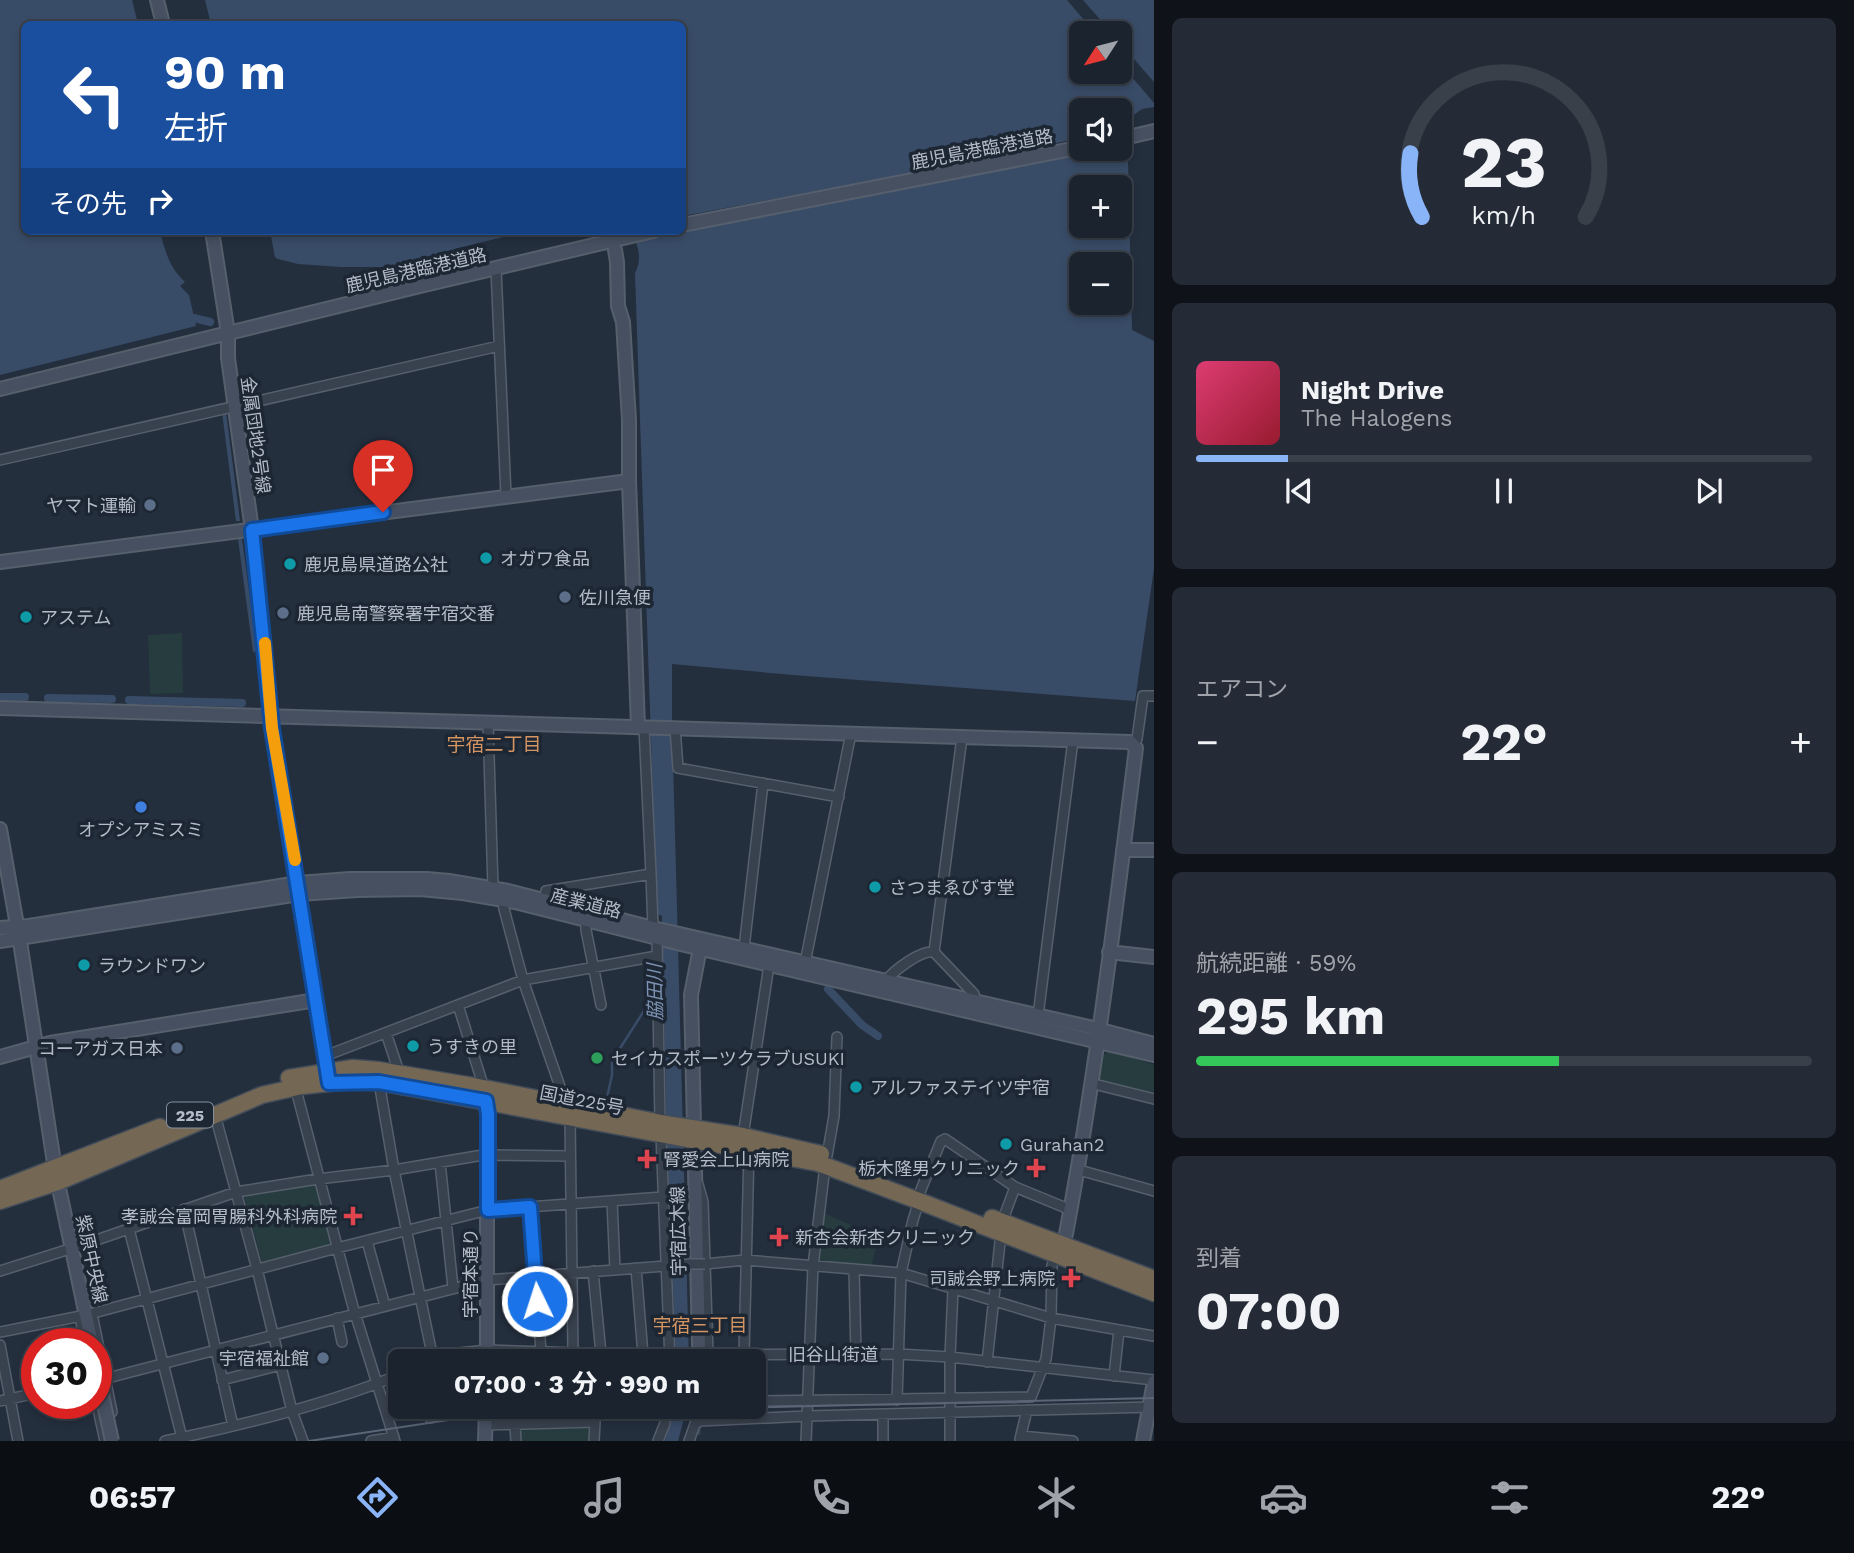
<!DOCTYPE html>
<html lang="ja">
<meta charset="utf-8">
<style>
body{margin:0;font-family:"Work Sans","Noto Sans JP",sans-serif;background:#242b36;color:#f1f3f6;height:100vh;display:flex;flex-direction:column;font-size:26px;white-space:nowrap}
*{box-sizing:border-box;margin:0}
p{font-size:23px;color:#a0a4aa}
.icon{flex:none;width:38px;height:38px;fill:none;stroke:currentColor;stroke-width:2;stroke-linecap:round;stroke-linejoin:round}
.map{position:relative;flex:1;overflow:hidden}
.side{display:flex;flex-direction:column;gap:18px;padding:18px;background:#0f1319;width:700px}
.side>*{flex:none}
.hud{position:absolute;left:21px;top:21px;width:665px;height:214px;border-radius:10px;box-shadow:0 4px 10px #0003,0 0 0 2px #39404a;background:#1a4fa0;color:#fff;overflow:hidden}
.needle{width:46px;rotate:234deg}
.controls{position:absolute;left:1069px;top:21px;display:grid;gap:14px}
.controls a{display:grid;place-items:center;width:63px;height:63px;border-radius:10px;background:#1b232e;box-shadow:0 4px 10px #0003,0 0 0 2px #39404a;font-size:35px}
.speed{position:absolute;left:21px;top:1328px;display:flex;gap:14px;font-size:35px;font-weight:700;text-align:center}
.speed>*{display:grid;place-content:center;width:91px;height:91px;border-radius:50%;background:#1b232e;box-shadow:0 4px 10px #0003,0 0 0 2px #39404a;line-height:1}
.speed .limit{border:10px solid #d22;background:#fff;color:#111}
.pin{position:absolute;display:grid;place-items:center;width:60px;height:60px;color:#fff;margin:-72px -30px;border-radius:50% 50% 50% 0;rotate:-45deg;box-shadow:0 0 7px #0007}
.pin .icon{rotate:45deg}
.me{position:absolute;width:77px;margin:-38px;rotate:356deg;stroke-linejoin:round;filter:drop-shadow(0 0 5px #0008)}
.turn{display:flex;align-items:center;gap:24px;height:147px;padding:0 28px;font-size:32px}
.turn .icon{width:91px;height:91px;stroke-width:2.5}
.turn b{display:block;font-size:49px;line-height:60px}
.then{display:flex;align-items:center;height:66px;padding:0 28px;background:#0003;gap:14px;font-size:26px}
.big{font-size:52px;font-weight:700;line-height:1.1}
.side .card{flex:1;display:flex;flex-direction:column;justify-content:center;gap:10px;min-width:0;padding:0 24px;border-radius:10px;background:#242b36}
.side .dial{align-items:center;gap:0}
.dial svg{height:182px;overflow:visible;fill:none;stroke:#39404a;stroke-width:7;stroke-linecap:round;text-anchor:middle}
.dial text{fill:#f1f3f6;stroke:none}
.song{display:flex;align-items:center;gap:21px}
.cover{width:84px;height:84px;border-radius:10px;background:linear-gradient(135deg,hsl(340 70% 55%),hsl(350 70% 35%))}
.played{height:7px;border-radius:4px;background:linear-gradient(90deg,#8ab4f8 15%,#39404a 15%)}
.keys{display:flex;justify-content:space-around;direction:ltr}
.heat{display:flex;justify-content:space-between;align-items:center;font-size:38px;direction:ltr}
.charge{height:10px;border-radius:5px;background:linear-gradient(90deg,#34c759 59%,#39404a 0)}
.trip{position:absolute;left:388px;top:1349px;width:378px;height:70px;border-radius:10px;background:#1b232e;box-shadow:0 4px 10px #0003,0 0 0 2px #39404a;font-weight:700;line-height:70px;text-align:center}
.menu{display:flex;height:112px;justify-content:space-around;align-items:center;background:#0b0e12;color:#a0a4aa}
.menu .icon{width:49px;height:49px}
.menu .current{color:#8ab4f8}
.menu b{font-size:32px;color:#f1f3f6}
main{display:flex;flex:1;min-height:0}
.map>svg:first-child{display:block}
</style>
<main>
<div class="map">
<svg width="1154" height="1441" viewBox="0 0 1154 1441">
<rect width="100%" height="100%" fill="#242f3e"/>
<path fill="#263c3f" d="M182,633L183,693L150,694L148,635Z
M1110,1050L1154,1065V1093L1098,1080L1099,1060Z
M314,1183L316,1185L332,1243L331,1247L263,1266L244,1196Z
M823,1213L879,1237L871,1267L817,1262Z
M589,1425L593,1427L592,1441H518V1426Z"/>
<path fill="#394c67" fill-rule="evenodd" d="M0,0H132L138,24H24V231H160C165,251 169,267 185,282L180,286L189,295L196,326L0,375Z
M205,0H1067L1095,33H1082V72H1120V63L1154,103V107L1142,109L1127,120L1132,330L1154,341V568L1135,701L793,675L672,664V721L689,1361H676L666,1112L664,990L660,953L662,951V916L657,914L635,273C643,258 638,246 631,231H682V24H211ZM1082,110H1120V149H1082ZM1082,187H1120V226H1082ZM1082,264H1120V303H1082Z
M1083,0H1154V82L1120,43V33H1112Z
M270,231H529L470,245L388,267H341L298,264L278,259L275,257Z
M222,412H226L240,521H236Z
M238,539H242L257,651L253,652Z
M675,1407H687L678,1441H665Z"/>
<path fill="#242f3e" d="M1081,138L1082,149H1098L988,172L683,230V216L923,171L925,167L936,165L938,167Z"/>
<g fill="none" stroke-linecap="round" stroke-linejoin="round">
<path stroke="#394c67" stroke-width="2.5" d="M606,1102L612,1075V1061L654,995"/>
<path stroke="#394c67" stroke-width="8" d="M194,318L210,322
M0,697H25
M48,698L112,699
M129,700L242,703
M828,989L862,1025L878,1036"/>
<path stroke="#3a4453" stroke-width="12" stroke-dasharray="12 6" stroke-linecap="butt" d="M694,1434L698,1407"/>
<defs>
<path id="street" d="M496,269L506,496
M0,460L499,346
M488,722L493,888
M675,727L678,768L839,797
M1134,744L1137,739L1143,696H1154
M651,874L653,928
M503,900L504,909L523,980L566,1104
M544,900L546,891L651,874L644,727
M586,921V930L601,1005
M657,938L660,1123
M744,948L763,783
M934,952L962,737
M805,963L851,733
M886,981C894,970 921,950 934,952L974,994L975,1001
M458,1005L484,1088
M1037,1016L1039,1008L1073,740
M386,1033L400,1075
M325,1056L523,980L657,956
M379,1082L394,1170L433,1359
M1090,1083L1154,1099
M295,1086L353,1307L395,1441
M215,1115L257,1269L292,1411L303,1441
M570,1118L573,1353
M661,1134L670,1362
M743,1136L769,965
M827,1156L834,1116L837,1037
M440,1162L453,1288
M1079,1170L1154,1191
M698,1184L703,1202L708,1354
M920,1192L941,1141L945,1139L1015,1187L1071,1210
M612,1201L615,1270
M530,1207L541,1351
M184,1209L233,1426
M1002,1222L1015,1187
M129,1229L182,1438
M367,1241L385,1306
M705,1264L745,1260L901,1273L1051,1318L1154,1336
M636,1268L643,1355
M854,1269L856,1354
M0,1271L79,1246L236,1192L318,1179L394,1170L483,1155L569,1156
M593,1271L601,1354
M86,1315L93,1319L112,1412
M337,1318L342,1342
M0,1332L86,1315L337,1248L488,1210L663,1197
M85,1344L81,1322L86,1315
M0,1345L18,1441
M744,1354L749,1150
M429,1362L450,1354L487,1350L643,1355L898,1354L950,1357L1154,1380
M987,1362L1001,1233
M1114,1376L1119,1330
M222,1380L281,1365
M96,1381L487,1280L691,1264
M96,1400L105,1441
M897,1400L901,1273L913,1220L919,1201
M0,1401L37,1393
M754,1401L1031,1397L1046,1359L1051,1318L1052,1265L1058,1254
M428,1407L430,1418
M486,1409L550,1407
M883,1414V1441
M486,1425L595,1422L594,1441
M515,1425L516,1441
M1021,1436L1073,1441
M1020,1439L1027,1410
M165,1441C244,1425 326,1405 401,1374
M371,1441L394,1437
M658,1441L665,1423
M689,1441L695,1424L700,1421L808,1416L1152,1407
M806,1441L813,1266L825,1166
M950,1441V1357L953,1289"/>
<path id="secondary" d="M157,0L163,24
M1120,139L1154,131
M682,225L1082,147
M212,231L228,333V358L252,530L272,728L329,1079
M615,250L617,262L618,306L623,322L629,420V481L638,726
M0,389L420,286L653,231
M0,562L629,481
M0,708L1130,742L1136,748C1116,910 1096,1073 1066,1234L1063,1244
M0,829L21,948L55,1169L92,1344
M1123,850H1154
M0,928L29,926L298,883L350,879H427L449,881L508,891L653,928L1089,1027L1154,1044
M0,941L299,894L357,890L420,889L463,893L515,902L685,945L1154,1055
M1109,952L1154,957
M0,1057L50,1043L316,1000
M485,1095L487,1114V1362
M699,1346L691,995L701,943
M485,1441L486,1407
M1143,1441L1154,1382"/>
<path id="highway" d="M289,1078L353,1068L378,1070L473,1086L672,1125L743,1136L821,1154
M0,1189L160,1127
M0,1201L58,1182L262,1095L302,1086L347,1081L379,1082L818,1163L919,1201L1154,1293
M992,1218L1154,1279"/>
</defs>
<use href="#street" stroke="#565f6c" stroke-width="12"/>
<use href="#secondary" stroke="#565f6c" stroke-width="16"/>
<use href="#highway" stroke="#434c59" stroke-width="19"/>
<use href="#street" stroke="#38414e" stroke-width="9"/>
<use href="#secondary" stroke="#465061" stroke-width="12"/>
<use href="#highway" stroke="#746855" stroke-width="16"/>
<path stroke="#5a6575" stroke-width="2" d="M309,1441L462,1418L511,1413L1154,1398"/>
<defs>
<path id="street-bridge" d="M691,1264H705"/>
<path id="secondary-bridge" d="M96,1367L112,1441"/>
</defs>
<use href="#street-bridge" stroke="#565f6c" stroke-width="12" stroke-linecap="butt"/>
<use href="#secondary-bridge" stroke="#565f6c" stroke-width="16" stroke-linecap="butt"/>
<use href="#street-bridge" stroke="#38414e" stroke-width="9"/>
<use href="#secondary-bridge" stroke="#465061" stroke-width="12"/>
</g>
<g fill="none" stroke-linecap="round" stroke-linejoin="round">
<defs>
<path id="route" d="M383,512L252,530L272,728L329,1083L379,1082L486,1101L488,1114V1210L530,1207L537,1301"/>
</defs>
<use href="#route" stroke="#114b97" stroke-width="18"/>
<use href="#route" stroke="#1a73e8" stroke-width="12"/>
<path stroke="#f59e0b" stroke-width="12" d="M265,643L272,728L295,860"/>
</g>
<g fill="#5c6f8a" stroke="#1d2633" stroke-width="2.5">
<circle cx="150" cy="505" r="7"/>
<circle cx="565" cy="597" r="7"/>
<circle cx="283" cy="613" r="7"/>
<circle cx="177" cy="1048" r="7"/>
<circle cx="323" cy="1358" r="7"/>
</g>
<g fill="#0f9aa8" stroke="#1d2633" stroke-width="2.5">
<circle cx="486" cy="558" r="7"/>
<circle cx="290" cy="564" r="7"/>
<circle cx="26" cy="617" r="7"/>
<circle cx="875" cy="887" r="7"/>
<circle cx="84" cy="965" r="7"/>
<circle cx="413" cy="1046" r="7"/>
<circle cx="856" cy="1087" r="7"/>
<circle cx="1006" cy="1144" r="7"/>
</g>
<circle fill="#3f7fe0" stroke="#1d2633" stroke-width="2.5" cx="141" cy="807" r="7"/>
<circle fill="#2e9e5b" stroke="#1d2633" stroke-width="2.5" cx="597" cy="1058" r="7"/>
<g fill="#e0444e" stroke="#1d2633" stroke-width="2.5">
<path d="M643.5 1148.5h7v7h7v7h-7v7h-7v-7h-7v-7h7z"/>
<path d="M1032.5 1157.5h7v7h7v7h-7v7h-7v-7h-7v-7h7z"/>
<path d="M349.5 1205.5h7v7h7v7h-7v7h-7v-7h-7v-7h7z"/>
<path d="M775.5 1226.5h7v7h7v7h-7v7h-7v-7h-7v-7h7z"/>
<path d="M1067.5 1267.5h7v7h7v7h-7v7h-7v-7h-7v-7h7z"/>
</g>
<g text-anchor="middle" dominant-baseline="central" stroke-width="7" stroke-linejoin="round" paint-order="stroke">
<rect fill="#1d2633" stroke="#878f9c" stroke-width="2" x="167" y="1102.5" width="46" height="25" rx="5"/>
<g font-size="16" font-weight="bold" fill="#b4bcc9">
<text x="190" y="1115">225</text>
</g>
<g font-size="18" fill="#b4bcc9" stroke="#1d2633">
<text transform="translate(982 149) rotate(-11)">鹿児島港臨港道路</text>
<text transform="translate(416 270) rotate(-13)">鹿児島港臨港道路</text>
<text transform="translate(256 435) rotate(82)">金属団地2号線</text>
<text transform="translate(586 903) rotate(14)">産業道路</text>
<text transform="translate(582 1100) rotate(11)">国道225号</text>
<text transform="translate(678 1231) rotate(-91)">宇宿広木線</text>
<text transform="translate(92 1259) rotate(78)">紫原中央線</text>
<text transform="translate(470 1273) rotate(-90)">宇宿本通り</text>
<text x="833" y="1354">旧谷山街道</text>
</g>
<g font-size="18" fill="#b4bcc9" stroke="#1d2633" text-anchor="start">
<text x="136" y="505" text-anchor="end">ヤマト運輸</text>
<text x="500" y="558">オガワ食品</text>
<text x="304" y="564">鹿児島県道路公社</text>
<text x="579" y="597">佐川急便</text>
<text x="297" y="613">鹿児島南警察署宇宿交番</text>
<text x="40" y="617">アステム</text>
<text x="141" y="829" text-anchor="middle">オプシアミスミ</text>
<text x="889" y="887">さつまゑびす堂</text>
<text x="98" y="965">ラウンドワン</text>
<text x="427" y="1046">うすきの里</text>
<text x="163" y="1048" text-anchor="end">コーアガス日本</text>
<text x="611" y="1058">セイカスポーツクラブUSUKI</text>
<text x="870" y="1087">アルファステイツ宇宿</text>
<text x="1020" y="1144">Gurahan2</text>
<text x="663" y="1159">腎愛会上山病院</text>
<text x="1020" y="1168" text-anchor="end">栃木隆男クリニック</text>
<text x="337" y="1216" text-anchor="end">孝誠会富岡胃腸科外科病院</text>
<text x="795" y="1237">新杏会新杏クリニック</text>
<text x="1055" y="1278" text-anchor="end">司誠会野上病院</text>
<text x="309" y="1358" text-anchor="end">宇宿福祉館</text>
</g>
<g font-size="19" fill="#d59563" stroke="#1d2633">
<text x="494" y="744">宇宿二丁目</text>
<text x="700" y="1325">宇宿三丁目</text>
</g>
<g font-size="19" font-style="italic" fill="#7c92b1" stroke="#1d2633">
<text transform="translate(655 992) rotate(-91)">脇田川</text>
</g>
</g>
</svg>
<div class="controls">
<a><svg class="needle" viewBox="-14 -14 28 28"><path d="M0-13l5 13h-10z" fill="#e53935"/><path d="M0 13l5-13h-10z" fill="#a0a4aa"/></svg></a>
<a><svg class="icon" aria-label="sound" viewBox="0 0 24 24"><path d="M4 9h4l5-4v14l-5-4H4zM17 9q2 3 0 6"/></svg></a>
<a>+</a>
<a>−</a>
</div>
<div class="speed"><div class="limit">30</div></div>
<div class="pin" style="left:383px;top:512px;background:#d93025"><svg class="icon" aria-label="arrive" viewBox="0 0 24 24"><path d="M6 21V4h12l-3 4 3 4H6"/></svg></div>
<svg class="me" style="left:537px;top:1301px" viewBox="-20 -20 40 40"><circle r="17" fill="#1a73e8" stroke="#fff" stroke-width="3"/><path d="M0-11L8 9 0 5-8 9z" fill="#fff"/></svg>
<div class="trip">07:00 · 3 分 · 990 m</div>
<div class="hud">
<div class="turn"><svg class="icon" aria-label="left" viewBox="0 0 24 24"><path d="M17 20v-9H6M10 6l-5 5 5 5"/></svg><div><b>90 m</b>左折</div></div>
<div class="then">その先<svg class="icon" aria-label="right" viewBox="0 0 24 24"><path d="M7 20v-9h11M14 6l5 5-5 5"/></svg></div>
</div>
</div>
<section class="side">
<div class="card dial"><svg viewBox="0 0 100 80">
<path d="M14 69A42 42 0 1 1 86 69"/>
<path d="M14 69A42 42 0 0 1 9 41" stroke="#8ab4f8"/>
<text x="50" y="56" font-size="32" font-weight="700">23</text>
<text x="50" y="72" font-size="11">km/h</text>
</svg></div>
<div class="card">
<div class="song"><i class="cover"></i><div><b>Night Drive</b><p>The Halogens</p></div></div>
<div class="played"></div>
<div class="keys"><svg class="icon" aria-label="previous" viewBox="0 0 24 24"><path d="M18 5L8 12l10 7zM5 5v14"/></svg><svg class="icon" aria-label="pause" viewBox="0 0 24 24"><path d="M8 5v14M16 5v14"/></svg><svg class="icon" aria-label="next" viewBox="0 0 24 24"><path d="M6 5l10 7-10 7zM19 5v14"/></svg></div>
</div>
<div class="card"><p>エアコン</p>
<div class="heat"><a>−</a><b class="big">22°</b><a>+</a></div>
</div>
<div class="card"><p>航続距離 · 59%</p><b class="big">295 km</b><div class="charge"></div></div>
<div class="card"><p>到着</p><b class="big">07:00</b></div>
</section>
</main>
<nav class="menu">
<b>06:57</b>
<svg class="icon current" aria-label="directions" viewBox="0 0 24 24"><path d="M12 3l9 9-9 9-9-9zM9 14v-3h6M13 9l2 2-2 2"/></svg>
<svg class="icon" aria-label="music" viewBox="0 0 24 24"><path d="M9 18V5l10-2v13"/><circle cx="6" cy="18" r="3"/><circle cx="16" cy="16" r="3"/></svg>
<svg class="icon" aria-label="phone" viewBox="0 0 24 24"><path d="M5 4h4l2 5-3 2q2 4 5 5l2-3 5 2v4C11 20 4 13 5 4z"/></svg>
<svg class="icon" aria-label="climate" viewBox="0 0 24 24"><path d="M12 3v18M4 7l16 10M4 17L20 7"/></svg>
<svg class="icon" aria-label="car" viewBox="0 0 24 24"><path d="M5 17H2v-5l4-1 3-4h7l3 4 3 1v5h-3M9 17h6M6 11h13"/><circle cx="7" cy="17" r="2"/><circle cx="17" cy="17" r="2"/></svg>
<svg class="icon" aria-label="filters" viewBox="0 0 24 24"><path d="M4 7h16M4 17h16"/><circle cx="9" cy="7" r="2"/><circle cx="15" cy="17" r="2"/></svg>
<b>22°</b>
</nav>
